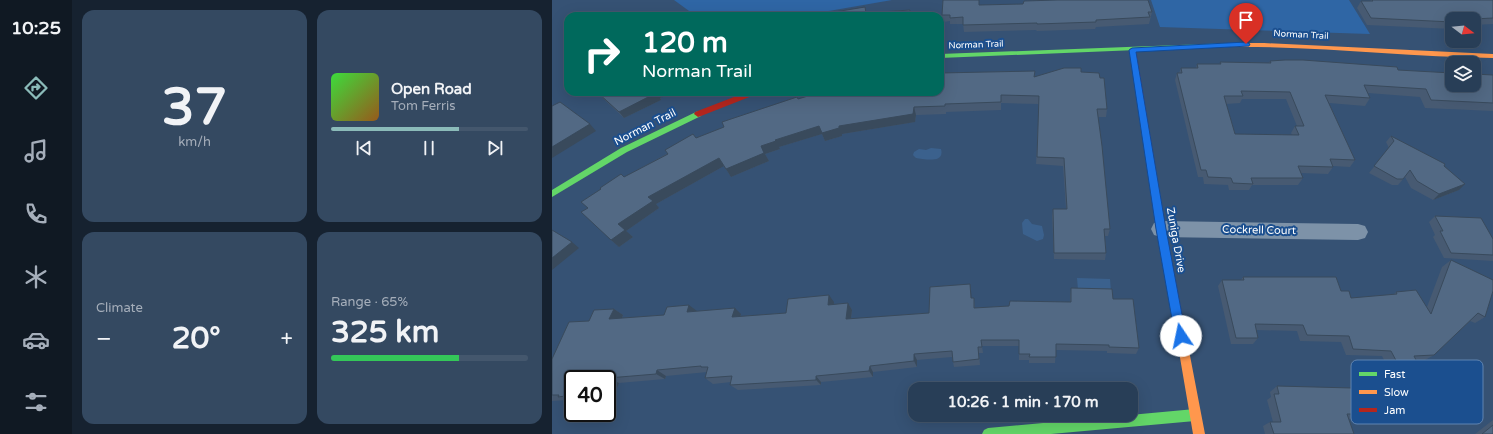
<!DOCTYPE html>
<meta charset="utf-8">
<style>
body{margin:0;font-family:"Varela Round",sans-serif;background:#344961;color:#f1f3f6;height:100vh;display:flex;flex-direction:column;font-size:15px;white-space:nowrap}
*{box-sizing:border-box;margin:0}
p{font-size:13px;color:#a5aeba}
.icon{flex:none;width:22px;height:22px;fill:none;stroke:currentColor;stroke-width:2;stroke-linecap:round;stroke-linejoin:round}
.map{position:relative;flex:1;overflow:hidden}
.side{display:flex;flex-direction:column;gap:10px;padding:10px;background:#162230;width:480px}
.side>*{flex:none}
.top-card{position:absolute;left:12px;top:12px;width:380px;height:84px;border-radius:12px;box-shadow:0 4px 16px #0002,0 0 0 1px #44576d;background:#00695c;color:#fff;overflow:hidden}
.needle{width:26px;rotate:106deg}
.buttons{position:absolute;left:893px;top:12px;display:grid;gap:8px}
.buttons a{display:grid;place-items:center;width:36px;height:36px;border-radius:8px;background:#283e57;box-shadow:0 4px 16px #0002,0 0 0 1px #44576d;font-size:20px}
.speed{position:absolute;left:12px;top:370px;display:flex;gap:8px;font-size:20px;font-weight:700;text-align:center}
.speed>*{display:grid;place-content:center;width:52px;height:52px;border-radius:50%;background:#283e57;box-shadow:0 4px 16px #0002,0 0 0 1px #44576d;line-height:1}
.speed .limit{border:2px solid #111;border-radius:6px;background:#fff;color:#111}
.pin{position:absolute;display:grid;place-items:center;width:34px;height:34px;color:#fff;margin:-41px -17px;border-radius:50% 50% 50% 0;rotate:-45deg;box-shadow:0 0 4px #0007}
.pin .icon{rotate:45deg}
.me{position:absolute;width:44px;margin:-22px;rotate:349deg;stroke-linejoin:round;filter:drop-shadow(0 0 3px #0008)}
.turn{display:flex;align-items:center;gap:14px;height:84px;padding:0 12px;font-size:18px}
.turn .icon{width:52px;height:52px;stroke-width:2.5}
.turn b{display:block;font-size:28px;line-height:34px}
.big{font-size:30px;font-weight:700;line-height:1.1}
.side .widget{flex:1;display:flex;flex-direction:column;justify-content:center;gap:6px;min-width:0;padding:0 14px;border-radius:12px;background:#344961}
.side .dial{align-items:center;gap:0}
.dial b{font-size:52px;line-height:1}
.song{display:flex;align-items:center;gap:12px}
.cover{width:48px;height:48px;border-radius:6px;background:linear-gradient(135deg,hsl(120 70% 55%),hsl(30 70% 35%))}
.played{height:4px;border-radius:2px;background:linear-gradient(90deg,#8bbbb9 65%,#44576d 65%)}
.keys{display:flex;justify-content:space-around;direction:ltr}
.heat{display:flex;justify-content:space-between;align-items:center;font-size:22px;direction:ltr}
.charge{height:6px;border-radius:3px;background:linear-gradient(90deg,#34c759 65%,#44576d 0)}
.side .tiles{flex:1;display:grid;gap:10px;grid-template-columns:repeat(2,1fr)}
.trip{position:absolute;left:356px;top:382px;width:230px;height:40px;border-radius:12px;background:#283e57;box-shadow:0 4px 16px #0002,0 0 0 1px #44576d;font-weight:700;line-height:40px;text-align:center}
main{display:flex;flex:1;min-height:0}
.tabs{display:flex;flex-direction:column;width:72px;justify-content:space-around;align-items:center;background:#101923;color:#a5aeba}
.tabs .icon{width:28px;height:28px}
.tabs .on{color:#8bbbb9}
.tabs b{font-size:18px;color:#f1f3f6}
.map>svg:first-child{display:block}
</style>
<main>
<nav class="tabs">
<b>10:25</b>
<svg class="icon on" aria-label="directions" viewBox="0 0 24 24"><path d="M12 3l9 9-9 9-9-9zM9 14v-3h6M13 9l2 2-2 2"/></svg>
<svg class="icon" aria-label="music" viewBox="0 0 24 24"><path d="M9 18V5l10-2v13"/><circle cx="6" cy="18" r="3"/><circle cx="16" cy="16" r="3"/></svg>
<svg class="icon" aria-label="phone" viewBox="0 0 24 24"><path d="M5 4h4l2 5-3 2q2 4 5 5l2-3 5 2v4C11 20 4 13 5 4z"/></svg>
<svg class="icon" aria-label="climate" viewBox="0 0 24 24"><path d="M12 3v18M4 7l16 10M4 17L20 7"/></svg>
<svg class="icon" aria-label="car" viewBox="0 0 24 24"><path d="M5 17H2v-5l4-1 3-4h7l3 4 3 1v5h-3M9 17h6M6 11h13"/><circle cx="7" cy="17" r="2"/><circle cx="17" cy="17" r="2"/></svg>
<svg class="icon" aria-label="filters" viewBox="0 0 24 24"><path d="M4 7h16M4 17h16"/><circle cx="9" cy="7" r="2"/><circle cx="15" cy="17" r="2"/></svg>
</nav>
<section class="side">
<div class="tiles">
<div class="widget dial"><b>37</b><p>km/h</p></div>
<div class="widget">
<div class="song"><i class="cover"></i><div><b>Open Road</b><p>Tom Ferris</p></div></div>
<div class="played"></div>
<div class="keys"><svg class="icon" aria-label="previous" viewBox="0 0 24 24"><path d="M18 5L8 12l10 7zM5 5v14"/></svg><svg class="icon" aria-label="pause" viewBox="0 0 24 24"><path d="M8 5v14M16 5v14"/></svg><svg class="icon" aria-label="next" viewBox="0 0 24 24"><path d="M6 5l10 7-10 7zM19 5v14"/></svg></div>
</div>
<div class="widget"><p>Climate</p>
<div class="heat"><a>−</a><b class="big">20°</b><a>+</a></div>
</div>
<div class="widget"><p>Range · 65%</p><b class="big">325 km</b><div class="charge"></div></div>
</div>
</section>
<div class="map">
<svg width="941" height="434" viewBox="0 0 941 434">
<rect width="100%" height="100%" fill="#365274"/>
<path fill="#2f66a5" d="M122,0H340L248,16H144Z
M599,0H797L818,34L608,27Z"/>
<path fill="#3b618d" d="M379,148L389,149C393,164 372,159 364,158L361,155L362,152L367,149L374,150Z
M473,219H476L480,224L490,226L492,235L491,239L485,241L471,234L470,223Z
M525,278L558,279L559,291L526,290Z"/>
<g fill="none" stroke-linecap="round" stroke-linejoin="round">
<path fill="#7d92a8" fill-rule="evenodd" d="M609,221L806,224L813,226L816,232L813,238L806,240L609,237L602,235L599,229L602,223Z"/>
<path fill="#63d668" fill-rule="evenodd" d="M679,43L681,44V46L388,58V54Z
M146,111L150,114L149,116L75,152L0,197V190L69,148Z
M643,409L647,411L649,415L647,419L643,421L499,434H430L432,430L436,428Z"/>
<path fill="#ff974d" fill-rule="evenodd" d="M712,43L941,54V58C854,57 767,46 679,47L676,45L679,43Z
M630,335L634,336L635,340L653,434H641L625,340L626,336Z"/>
<path fill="#b3261e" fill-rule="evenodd" d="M579,48H583L584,50L614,229L635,340L634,344L630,345L626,344L625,340L604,229L578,50Z
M195,92H206L205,94L149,116L146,117L142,114L143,112Z"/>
</g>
<path fill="#475a72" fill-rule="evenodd" d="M819,0H941V24L922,25V19H900V29L815,25L805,8L809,1H818Z
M427,5L600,12L597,24L544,27L543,29L485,31L484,30L412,32L411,24H398V21L391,22L390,15Z
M718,61L888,73L941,75V111L873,108L868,97L816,93L818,98L813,106L777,103L803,160L798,167L781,166V167L776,174L748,173L751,178L746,185H700L697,190H677L676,185L652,184L651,177H646L623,80L625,73H627L629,68H644L645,64H668V62L717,63ZM690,99H734L745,126H743L739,133L740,135L683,134L674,104L688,103Z
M529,72L548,78L555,109L554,117H546L558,229L556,236H553L554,253L553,260L502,259L500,216L501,209H514L511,166L484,164L487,104L449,103V110L394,112V114L364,115L363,122L290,134V136L273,141L270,134L227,147L228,149L213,154L217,161L179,177L172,166L104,204L107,208L74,231L81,237L67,247L59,240L36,208L72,177L144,138L246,99L482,77Z
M44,92H121L108,98L109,100L72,118Z
M839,136L892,166L907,190L881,200L859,188L853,177L846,185H840L817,173L837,148L834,142Z
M883,216L941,239V261L892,258L881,237L883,235L877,222Z
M899,260L933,317L923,323L918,321L882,355L873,360L865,361L866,364L857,370L838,372L830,356L794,355L789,342L748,341L745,331L704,330L706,338L701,344H679L666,286L670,280H689L691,277L789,291L799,298L841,295L844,292L875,307L890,267Z
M519,288L561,299L587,348L584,354L555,353V351L504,350L503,363H477V360H467V346H430L431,353H427L428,365L402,367L400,357L365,360V367L321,372V377L269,382V385L186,390L178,385L179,382L161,384L153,378L155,372L114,376L113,379L67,383L61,398H55V379H21V401L18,402L14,400L0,401V359L37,321L62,309L71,315L70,318L112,315L145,311L189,314V316L234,313L282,302V305L296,303L300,310L299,319L377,313L419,291V298H422L423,308L518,302V295Z
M725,386L809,414L799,419H797L802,434H713L711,426L718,422H721L715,400L719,397L718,392Z
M941,420V434H923Z"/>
<path fill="#394a5c" d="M103,92H121L108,98L109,100L72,118L67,112Z
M362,107L364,115L363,122L290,134V136L273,141L270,134L227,147L228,149L213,154L217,161L179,177L174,169L209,146L223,140L267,126H287Z
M38,124L44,131L0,158V147Z
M167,158L172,166L104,204L107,208L74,231L66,224L96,197Z
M913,184L907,190L881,200L887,194Z
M73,230L81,237L67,247L59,240Z
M20,242L27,248L0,270V258Z
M418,284L419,291L420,305L419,298Z
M277,295L282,302L281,312L276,305Z
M296,303L300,310L298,326L294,319Z
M137,305L145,311L135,312Z
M183,308L189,314L187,323L180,317Z
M62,309L71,315L67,326L57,319Z
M362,354L365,360V367L362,361Z
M318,366L321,372V377L317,371Z
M105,370L114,376L113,379L104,374Z
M264,376L269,382V385L264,380Z
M56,378L67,383L61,398L55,395V382Z"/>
<path fill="#526984" stroke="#394a5c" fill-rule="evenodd" d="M391,0H427V5L471,4L472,1L505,0H596L600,12H596L598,17L544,20V22L485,24V23L411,25V17L398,18V15H390Z
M820,0H941V18L921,19H900V22L819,18L809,1H821Z
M313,7L314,13L358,10L357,16H258Z
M733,60H751L845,67L846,70L900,73V85H922V74L941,75V103L879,100L874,89L812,85L818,98L773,95L803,160L778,159L781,167L746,166L751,178H699L701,184L681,183L679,178L656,177L654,170H649L625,73H630L629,68H646L645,64H669L668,62L719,63L718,61ZM689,91L738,92L752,126H743L747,135L683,134L672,96H691Z
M512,68H529V72L547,73L548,78H552L555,109H545L550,146L558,229H552L554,253H502L501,209H515L512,158L485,157L487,96L449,95V102L393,104V106L362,107L361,114L287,126V128L270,133L267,126L223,140L224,141L209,146L212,153L174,169L167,158L96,197L101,201L66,224L73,230L59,240L29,212L36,208L29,202L49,189L48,188L69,174L72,177L116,154L113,150L141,134L144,138L172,127L170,122L245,97L246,99L269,92H388V73L483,71L482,77Z
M45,92H103L104,93L67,112Z
M8,102L38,124L0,147V106Z
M839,136L893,164L892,166L913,184L887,194L865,181L858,170L851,179H845L822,166L842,141Z
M883,216L929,218L941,239V255L899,253L888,231H891Z
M0,230L20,242L0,258Z
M899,260L941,280V291L933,317L926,313L882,355L862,356L866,364L847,366L839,351L801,349L797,336L755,335L751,325L703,324L706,338H684L670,280H692L691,277H784L789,291H797L799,298L845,294L844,292L864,290L879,314Z
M418,284L419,298H422V308L457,306L458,301L519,302V288L560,289L561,299H581L587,348L557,347V345L504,344V357H477L478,354H467V340H429L430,347H426L427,359L401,362L400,351L362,354V361L318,366L317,371L264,376V380L178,385L180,376L153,378L156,367H149V366L105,370L104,374L56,378L55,382V379H21V395L6,397L7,395H0V359L17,322L37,321L42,310L62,309L57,319L112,315L115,307L137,305L135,312L183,308L180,317L234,313L236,299L277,295L276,305L296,303L294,319L377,313L378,287Z
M725,386L800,388L809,414H795L802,434H722L718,422H729L722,394H727Z
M941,425V434H930Z"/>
<path fill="#1a73e8" stroke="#114b97" d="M694,42L698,44L697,46L584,52L614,229L634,336L633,339L629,341L625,339L623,336L604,229L577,50L580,48Z"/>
<g text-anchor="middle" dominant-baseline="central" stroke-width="4" stroke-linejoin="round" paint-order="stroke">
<g font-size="9" fill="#fff" stroke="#1b4f8f">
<text transform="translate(749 35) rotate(3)">Norman Trail</text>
<text transform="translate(424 45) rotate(-2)">Norman Trail</text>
</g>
<g font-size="11" fill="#fff" stroke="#1b4f8f">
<text transform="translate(93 127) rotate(-27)">Norman Trail</text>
<text transform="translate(707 230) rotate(1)">Cockrell Court</text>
<text transform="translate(624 240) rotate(80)">Zuniga Drive</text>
</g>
</g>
<rect x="799" y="360" width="132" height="64" rx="6" fill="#1b4f8f" stroke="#5f84b1" stroke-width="1"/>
<rect x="807" y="372" width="18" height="4" fill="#63d668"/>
<rect x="807" y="390" width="18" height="4" fill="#ff974d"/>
<rect x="807" y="408" width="18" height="4" fill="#b3261e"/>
<g font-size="11" fill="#fff">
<text x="832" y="378">Fast</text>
<text x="832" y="396">Slow</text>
<text x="832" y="414">Jam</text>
</g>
</svg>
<div class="buttons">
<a><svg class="needle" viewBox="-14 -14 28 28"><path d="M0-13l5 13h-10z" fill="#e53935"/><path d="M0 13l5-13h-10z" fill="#a5aeba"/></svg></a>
<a><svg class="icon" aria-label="layers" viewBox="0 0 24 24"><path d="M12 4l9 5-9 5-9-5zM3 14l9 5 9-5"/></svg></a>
</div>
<div class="speed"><div class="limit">40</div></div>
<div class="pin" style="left:694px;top:44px;background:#d93025"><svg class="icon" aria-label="arrive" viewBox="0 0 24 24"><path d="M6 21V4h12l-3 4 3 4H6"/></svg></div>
<svg class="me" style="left:629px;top:336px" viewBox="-20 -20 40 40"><circle r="19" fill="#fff"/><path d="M0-13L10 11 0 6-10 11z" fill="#1a73e8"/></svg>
<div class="trip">10:26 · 1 min · 170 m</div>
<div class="top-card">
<div class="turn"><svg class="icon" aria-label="right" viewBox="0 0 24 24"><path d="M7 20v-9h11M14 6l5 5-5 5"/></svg><div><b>120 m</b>Norman Trail</div></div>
</div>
</div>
</main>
